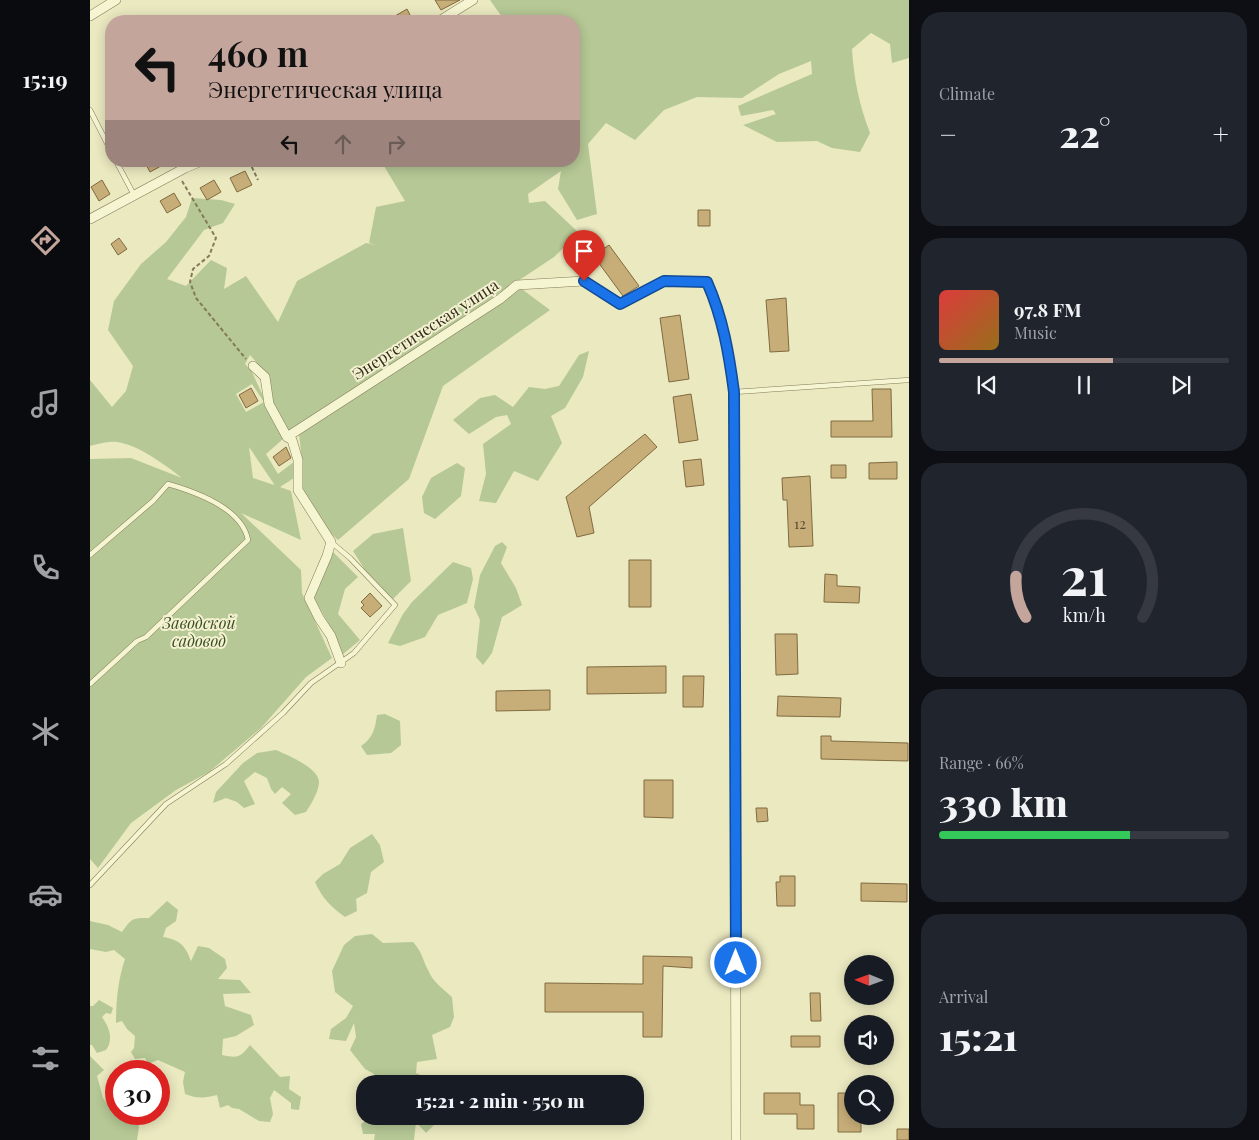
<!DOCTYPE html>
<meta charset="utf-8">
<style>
body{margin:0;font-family:"Playfair Display",serif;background:#20242c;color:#f1f3f6;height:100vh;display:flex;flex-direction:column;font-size:19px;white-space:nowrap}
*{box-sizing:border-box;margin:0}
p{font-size:16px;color:#9ea1a6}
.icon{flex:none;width:28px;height:28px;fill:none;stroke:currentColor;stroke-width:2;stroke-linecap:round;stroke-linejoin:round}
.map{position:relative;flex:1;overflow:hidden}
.drawer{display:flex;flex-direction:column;gap:12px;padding:12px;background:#0d0f14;width:350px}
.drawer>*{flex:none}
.top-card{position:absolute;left:15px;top:15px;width:475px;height:152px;border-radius:20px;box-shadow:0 2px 12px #0003;background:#c4a59c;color:#111;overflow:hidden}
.needle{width:32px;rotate:271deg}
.fabs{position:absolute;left:754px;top:955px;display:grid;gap:10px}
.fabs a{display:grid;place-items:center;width:50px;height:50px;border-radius:50%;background:#171b24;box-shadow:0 2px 12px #0003;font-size:25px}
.speed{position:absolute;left:15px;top:1060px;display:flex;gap:10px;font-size:25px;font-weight:700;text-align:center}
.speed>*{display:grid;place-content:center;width:65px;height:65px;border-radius:50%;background:#171b24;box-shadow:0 2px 12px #0003;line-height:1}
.speed .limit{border:8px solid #d22;background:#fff;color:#111}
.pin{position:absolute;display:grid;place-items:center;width:42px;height:42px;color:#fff;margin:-51px -21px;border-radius:50% 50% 50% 0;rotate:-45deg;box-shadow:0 0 5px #0007}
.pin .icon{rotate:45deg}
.me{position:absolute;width:55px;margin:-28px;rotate:0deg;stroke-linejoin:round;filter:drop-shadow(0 0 4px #0008)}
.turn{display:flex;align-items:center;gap:18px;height:105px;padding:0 20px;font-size:22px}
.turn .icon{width:65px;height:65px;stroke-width:2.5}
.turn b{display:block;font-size:35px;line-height:42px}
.lanes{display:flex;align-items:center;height:48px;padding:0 20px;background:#0003;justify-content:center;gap:25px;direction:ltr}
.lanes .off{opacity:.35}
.big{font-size:38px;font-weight:800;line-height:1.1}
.drawer .card{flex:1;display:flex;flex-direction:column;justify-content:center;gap:8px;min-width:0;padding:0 18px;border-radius:20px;background:#20242c}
.drawer .dial{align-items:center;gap:0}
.dial svg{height:130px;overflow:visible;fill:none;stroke:#363941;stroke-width:7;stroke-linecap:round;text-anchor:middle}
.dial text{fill:#f1f3f6;stroke:none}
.song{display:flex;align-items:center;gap:15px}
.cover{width:60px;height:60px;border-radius:8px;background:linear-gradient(135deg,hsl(0 70% 55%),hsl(40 70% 35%))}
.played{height:5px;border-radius:2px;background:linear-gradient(90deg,#c4a59c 60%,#363941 60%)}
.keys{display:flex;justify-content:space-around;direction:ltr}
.heat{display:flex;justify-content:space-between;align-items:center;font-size:28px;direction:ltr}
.charge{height:8px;border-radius:4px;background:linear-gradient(90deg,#34c759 66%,#363941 0)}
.trip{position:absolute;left:266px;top:1075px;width:288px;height:50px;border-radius:20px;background:#171b24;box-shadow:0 2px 12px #0003;font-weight:800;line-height:50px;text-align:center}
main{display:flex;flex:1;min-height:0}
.dock{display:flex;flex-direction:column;width:90px;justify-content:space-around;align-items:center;background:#090b0e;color:#9ea1a6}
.dock .icon{width:35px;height:35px}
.dock .active{color:#c4a59c}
.dock b{font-size:22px;color:#f1f3f6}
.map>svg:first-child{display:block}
</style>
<main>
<nav class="dock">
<b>15:19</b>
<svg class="icon active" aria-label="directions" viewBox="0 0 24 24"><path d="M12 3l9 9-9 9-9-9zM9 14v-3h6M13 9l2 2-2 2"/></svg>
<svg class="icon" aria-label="music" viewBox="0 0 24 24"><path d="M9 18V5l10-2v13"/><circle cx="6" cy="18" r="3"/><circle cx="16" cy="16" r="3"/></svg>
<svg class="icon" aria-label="phone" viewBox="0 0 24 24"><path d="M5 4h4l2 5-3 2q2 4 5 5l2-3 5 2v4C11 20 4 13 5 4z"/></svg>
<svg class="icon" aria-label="climate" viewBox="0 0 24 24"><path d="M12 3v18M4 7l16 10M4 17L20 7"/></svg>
<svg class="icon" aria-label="car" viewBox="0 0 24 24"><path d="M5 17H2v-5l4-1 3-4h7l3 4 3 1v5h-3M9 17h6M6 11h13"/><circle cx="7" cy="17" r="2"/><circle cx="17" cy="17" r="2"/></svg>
<svg class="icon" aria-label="filters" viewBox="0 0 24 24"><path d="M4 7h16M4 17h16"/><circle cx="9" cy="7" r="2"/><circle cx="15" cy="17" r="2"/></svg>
</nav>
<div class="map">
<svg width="819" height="1140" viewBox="0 0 819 1140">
<rect width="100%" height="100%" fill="#ebe9c0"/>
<path fill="#b5c895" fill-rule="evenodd" d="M400,0H819V58L802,63L800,44L781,33L762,49C764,80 769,104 780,133L770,152L742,148L727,141L687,142L653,125L686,114L683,110L651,116L648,106L722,74L721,61L689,74L652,98L607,97L574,110L545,140L516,123L498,144L507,214L487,220L468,189L471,171L438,194L439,203L455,201L489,233L464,257L299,366L198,431L178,394L179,376L160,355L155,364L161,370L193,439L176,454L188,474L205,461L204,478L190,487L201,491L211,540L151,513L211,570L212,593L242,658L216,677L171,728L119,772L86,790L41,823L8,868L0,859V459L41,458L92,478C75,465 49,445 27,442C19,441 8,444 0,446V380L22,407L36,391L43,366L18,330L24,301L51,264L76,242L96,217L102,198L131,200L145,204L133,223L114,230L77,279L96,286L121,260L137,268L134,289L156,276L188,322L207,281L276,243L286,245L279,243L286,207L315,201L291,161H484V21H407L412,17ZM162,384L174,402L156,412L146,394ZM159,447L184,484V485L163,478Z
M429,287L460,310L353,386L319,479L248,540L231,524L213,495V469L209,434Z
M499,351L493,377L475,408L461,416L472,443L448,481L424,471L406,503L389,501L396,474L393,444L421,424L417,415L406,417L379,434L363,420L390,398L405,395L423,407L439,387L455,389L469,386L489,355Z
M367,463L375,468L371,496L345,519L334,513L332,497L341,478Z
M313,528L321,581L303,599L275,570L263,551L283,534Z
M412,542L417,547L411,563L426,588L432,605L412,617L402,653L393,665L386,657L390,620L384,607L390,575L405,546Z
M243,552L268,577L255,589L248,614L270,640L252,655L246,637L224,598Z
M363,562L381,568L383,579L377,603L348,615L335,637L310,646L298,643L313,614L322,602Z
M295,714L310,721L311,745L301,753L277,755L271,746C283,738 285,729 287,715Z
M186,750C197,755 230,768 229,783C228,793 221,804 216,812L205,815L192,803L201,794L192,787L185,794L181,789L177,778L165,772L154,781L165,804L154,808L147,802L136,798L123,803L126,792L153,763L167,753Z
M282,834L290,845L294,862L281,872L277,893L266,899L267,911L255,917C241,907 232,898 225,882L233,874L250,864L260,848Z
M77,901L88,910L86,921L76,928L73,937C90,940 95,945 101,961L108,946L119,948L135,959L137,968L128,979L150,980L161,993L133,994L135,1006L161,1015L164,1025L146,1036L133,1039L132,1055C148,1058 150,1058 160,1045L190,1077L200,1076L199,1089L211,1097L209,1110L201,1109V1103L184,1090L180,1098L183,1114L180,1122L169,1121L149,1109L142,1108L138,1105L130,1108L127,1095C115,1098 108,1099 95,1094L93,1082L95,1072L68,1060L58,1064L55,1058L45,1059L41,1052L44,1048L45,1036L37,1029L32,1021L26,1023C26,1001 28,980 35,959L24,950L16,952L0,949V921L18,925L32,932C42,918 42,918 59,918Z
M282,934L293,943L323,942C333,953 332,959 338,970C343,982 353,989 362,997L364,1017L360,1027L342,1035L347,1059L327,1062L326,1073L335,1077L337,1084H285L284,1074L275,1069L260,1050L266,1037L264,1023L256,1041L239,1039L241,1029L256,1018L263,1006L245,992L242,971L254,945L265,936Z
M9,1000L23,1008L21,1014L16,1013L12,1017C19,1027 24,1039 16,1050L7,1053L2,1045H0V1006H3Z
M0,1056L14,1070L7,1076L13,1098L30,1120L39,1115L47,1119L49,1127L47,1140H0Z
M282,1116H346L344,1125L336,1133L326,1122L324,1140H284L285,1134H273L271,1124Z"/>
<path fill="#c7ad78" stroke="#806a40" d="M345,0H370L351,10Z
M317,9L323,21H308L305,16Z
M54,161H80L60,172Z
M155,171L162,185L147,192L140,178Z
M12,180L20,194L9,201L1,187Z
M124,180L131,192L117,200L110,188Z
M84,193L91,205L77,213L70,201Z
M608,210H620V226H608Z
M29,238L37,249L28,255L21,244Z
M505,241L512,250L519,245L549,286L533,296L497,247Z
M696,298L699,351L680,352L676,300Z
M590,315L599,379L579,382L570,318Z
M161,388L168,401L156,408L149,395Z
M782,389H801L802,437H741V421H783Z
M601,394L608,440L589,443L583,397Z
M555,434L567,447L499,507L504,533L487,537L476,497Z
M196,447L201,458L189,466L183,457Z
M611,459L614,485L596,487L593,461Z
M807,462V479H779V463Z
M741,465H756V478H741Z
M720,476L723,546L699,547L697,500H693L692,478Z
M539,560H561V607H539Z
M735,574L747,575V586L770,587L769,603L734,602Z
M280,593L292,606L280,617L271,608L274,605L271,602Z
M685,634H707L708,674L686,675Z
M576,666V693L497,694V667Z
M593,676H614L613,707H593Z
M460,690V710L406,711V691Z
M688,696L751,698L750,717L687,716Z
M731,736H741V741L818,743V761L731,759Z
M554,780H583V818L554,817Z
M666,808H677L678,821L667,822Z
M690,876H705V906H687L686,882H690Z
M771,883L817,884V902L771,901Z
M553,956L602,957V968L573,966L572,1037H553V1012H455V983L553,984Z
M720,993H730L731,1021H721Z
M701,1036H730V1047H701Z
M674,1093H710V1105H724V1129H707V1114H674Z
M748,1093H762V1116H771V1132H748Z
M807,1129H819V1140H807Z"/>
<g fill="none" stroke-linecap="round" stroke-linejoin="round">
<defs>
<path id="lane" d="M0,110L21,151
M26,161L44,195
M644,392L819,380
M0,555L63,501L78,484C106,492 152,508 158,540L56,637L47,641L0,684
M0,885L76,804L136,764L193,713L221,683L264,653L305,605L260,558L241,542"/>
<path id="street" d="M0,16L26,0
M349,21L383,0
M0,219L95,168L112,161
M163,366L175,377L179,404L197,437L202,440L208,460V490L241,542L237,556L219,598L229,618L241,636L251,663
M197,437L410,299L427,285L494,281L531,304L574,281L617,282C633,318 639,354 644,392L646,1140"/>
</defs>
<use href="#lane" stroke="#837a59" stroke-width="5.5"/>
<use href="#street" stroke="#837a59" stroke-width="10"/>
<path stroke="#837a59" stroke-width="2" stroke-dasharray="4 2.5" stroke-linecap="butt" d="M159,161L168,180
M92,181L126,238L119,256L103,269L100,282L106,298L156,359"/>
<use href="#lane" stroke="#f6f5d2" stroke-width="4.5"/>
<use href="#street" stroke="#f6f5d2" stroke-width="9"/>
</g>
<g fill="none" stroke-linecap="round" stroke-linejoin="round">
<defs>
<path id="route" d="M494,281L530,304L574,281L617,282C633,318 639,354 644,392L646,963"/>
</defs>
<use href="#route" stroke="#114b97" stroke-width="12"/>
<use href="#route" stroke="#1a73e8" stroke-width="9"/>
</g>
<g text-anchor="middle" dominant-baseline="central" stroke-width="4" stroke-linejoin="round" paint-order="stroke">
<g font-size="14" fill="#584d34">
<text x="710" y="523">12</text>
</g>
<g font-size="16" fill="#332d1d" stroke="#f3f1cf">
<text transform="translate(335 329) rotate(-33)">Энергетическая улица</text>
</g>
<g font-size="16" font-style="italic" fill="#394e24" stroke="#f3f1cf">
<text x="109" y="622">Заводской<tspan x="109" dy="18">садовод</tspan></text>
</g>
</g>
</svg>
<div class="fabs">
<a><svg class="needle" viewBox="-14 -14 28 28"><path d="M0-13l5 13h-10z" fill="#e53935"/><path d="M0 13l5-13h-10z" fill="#9ea1a6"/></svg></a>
<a><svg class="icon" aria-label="sound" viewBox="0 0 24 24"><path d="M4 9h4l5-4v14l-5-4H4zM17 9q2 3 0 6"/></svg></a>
<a><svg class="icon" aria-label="search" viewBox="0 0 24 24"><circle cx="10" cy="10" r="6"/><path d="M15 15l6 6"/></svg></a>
</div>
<div class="speed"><div class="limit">30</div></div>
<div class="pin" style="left:494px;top:281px;background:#d93025"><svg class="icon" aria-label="arrive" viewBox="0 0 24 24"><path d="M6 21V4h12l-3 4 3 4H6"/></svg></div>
<svg class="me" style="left:646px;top:963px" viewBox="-20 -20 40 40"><circle r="17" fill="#1a73e8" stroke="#fff" stroke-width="3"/><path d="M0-11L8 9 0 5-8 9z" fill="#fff"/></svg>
<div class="trip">15:21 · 2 min · 550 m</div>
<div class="top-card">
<div class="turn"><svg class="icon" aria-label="left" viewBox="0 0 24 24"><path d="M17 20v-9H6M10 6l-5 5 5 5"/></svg><div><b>460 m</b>Энергетическая улица</div></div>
<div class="lanes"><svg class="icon" aria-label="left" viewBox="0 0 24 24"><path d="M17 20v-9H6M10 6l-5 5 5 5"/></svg><svg class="icon off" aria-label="ahead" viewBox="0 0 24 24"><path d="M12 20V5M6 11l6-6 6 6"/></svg><svg class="icon off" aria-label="right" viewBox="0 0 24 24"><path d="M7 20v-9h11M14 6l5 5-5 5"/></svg></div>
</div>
</div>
<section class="drawer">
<div class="card"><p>Climate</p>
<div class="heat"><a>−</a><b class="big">22°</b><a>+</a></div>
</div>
<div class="card">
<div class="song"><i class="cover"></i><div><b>97.8 FM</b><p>Music</p></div></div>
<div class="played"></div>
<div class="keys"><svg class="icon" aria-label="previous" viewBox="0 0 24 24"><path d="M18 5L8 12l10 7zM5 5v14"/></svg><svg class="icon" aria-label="pause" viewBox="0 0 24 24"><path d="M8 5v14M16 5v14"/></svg><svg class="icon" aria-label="next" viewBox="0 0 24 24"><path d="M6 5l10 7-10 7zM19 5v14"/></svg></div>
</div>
<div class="card dial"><svg viewBox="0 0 100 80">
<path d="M14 69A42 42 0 1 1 86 69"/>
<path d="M14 69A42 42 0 0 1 8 44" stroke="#c4a59c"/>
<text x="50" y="56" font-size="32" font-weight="700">21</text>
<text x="50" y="72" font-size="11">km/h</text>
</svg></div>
<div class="card"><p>Range · 66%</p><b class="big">330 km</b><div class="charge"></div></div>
<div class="card"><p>Arrival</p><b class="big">15:21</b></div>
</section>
</main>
